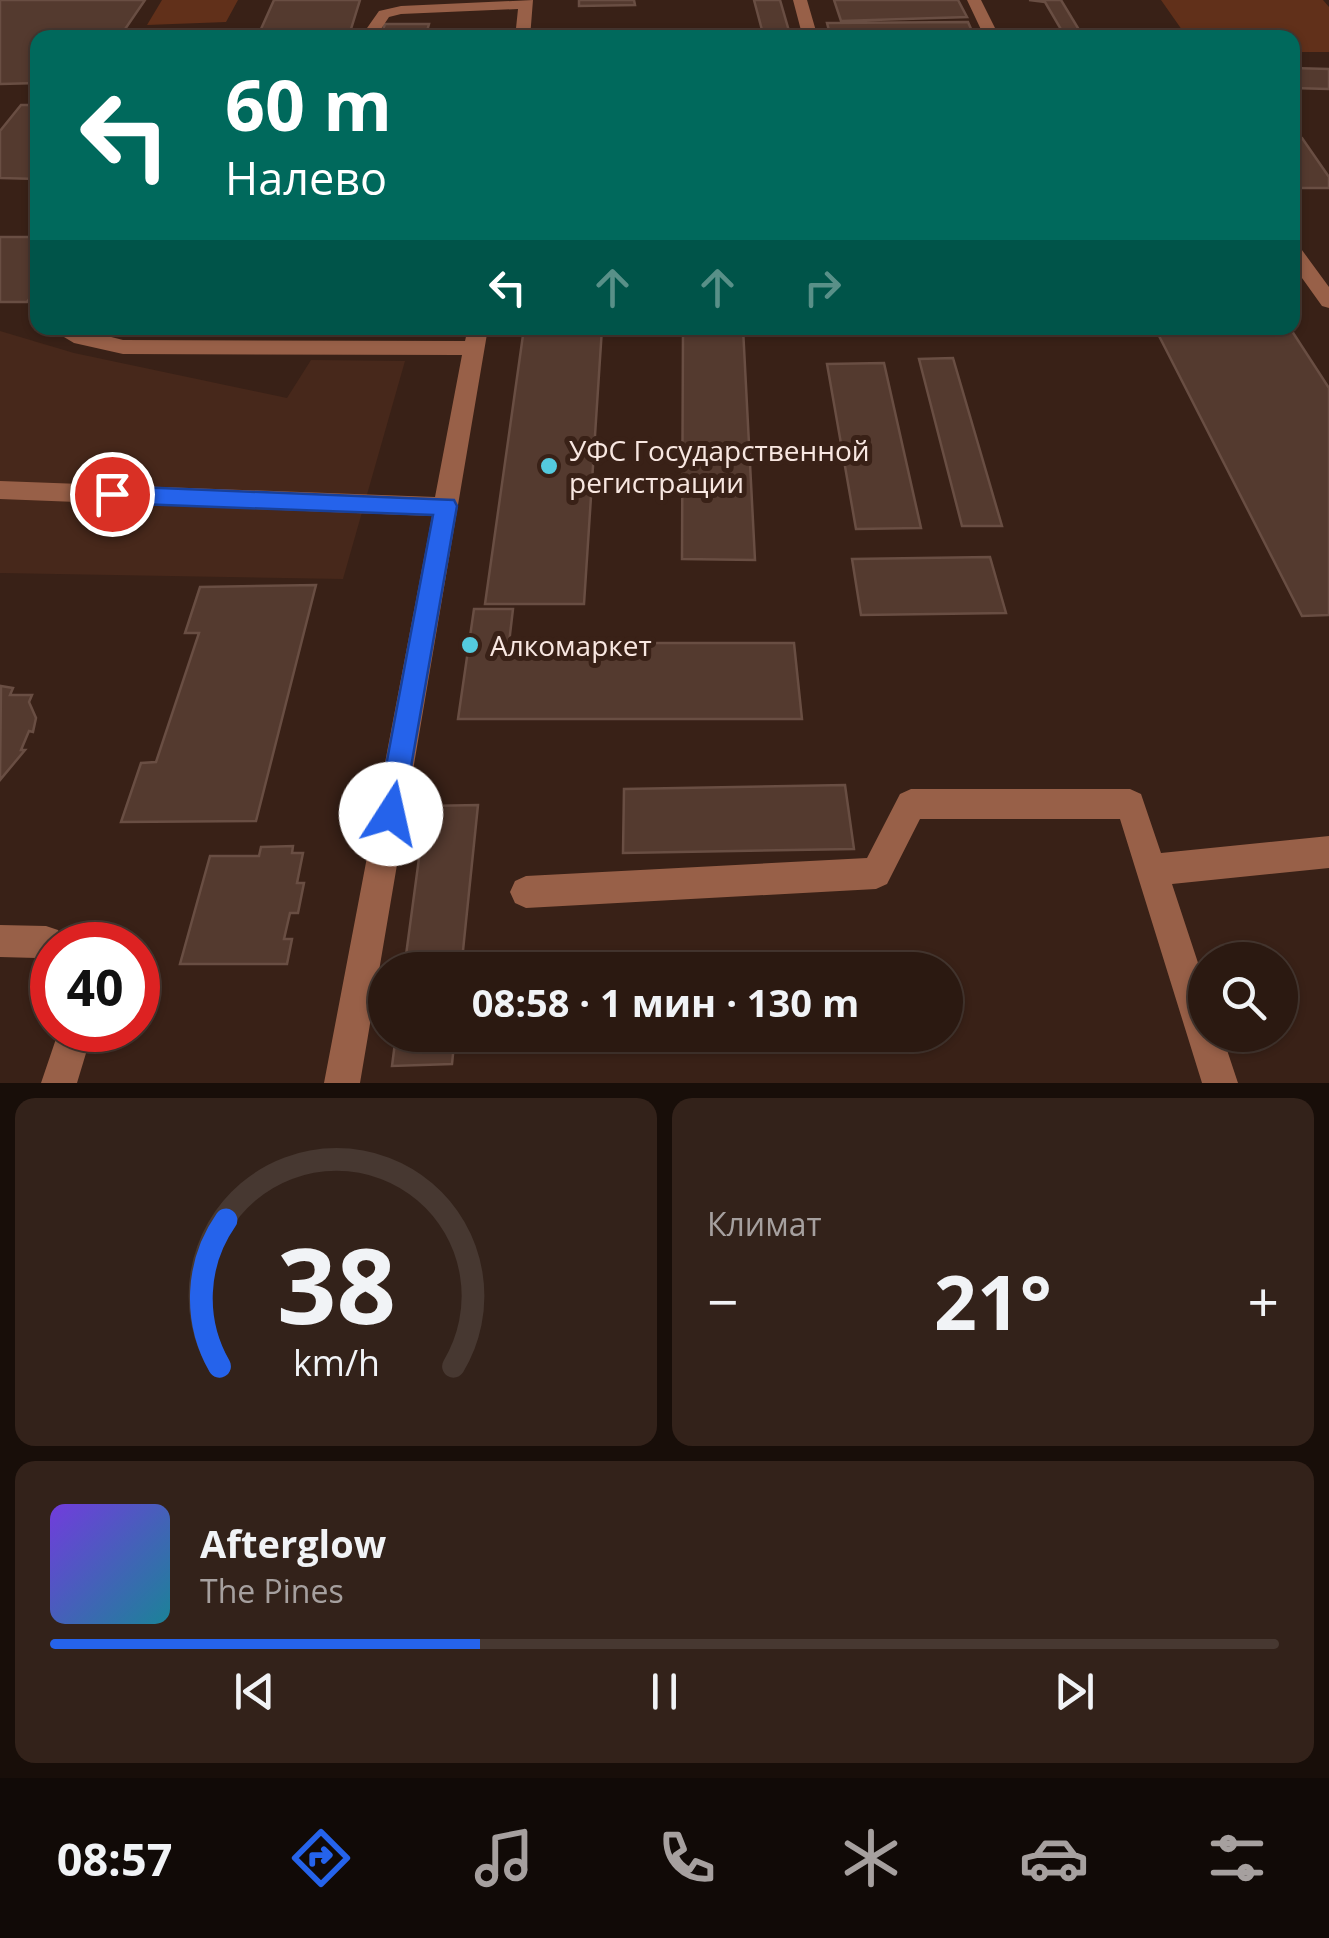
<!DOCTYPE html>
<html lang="ru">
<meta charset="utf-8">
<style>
body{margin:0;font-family:"Open Sans",sans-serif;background:#33221a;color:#f1f3f6;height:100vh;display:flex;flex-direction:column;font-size:38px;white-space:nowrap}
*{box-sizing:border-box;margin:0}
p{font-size:32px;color:#a6a09f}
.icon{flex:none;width:55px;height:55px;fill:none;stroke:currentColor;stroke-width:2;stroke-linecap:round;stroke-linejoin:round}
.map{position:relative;height:1083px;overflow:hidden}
.drawer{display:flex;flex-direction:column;gap:15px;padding:15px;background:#180e09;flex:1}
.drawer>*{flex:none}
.guide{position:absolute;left:30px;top:30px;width:1270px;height:305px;border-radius:20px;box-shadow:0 2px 8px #0004,0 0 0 2px #473831;background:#00695c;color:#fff;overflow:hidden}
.fabs{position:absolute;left:1188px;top:942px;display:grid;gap:20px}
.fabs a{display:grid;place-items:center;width:110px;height:110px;border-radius:50%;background:#2b1911;box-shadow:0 2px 8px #0004,0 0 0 2px #473831;font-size:50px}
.speed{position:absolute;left:30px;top:922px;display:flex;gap:20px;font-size:50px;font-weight:700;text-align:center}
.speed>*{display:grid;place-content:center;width:130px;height:130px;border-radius:50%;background:#2b1911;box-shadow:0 2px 8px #0004,0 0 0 2px #473831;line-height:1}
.speed .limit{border:15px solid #d22;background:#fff;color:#111}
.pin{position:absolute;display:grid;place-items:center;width:85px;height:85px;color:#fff;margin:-42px;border:5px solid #fff;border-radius:50%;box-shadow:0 2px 10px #0007}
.me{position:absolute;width:110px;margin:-55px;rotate:10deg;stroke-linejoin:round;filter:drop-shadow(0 0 8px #0008)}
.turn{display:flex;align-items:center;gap:35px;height:210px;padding:0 30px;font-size:45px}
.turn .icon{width:130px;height:130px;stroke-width:2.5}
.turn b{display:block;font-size:70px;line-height:85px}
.lanes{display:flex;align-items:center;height:95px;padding:0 30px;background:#0003;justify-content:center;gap:50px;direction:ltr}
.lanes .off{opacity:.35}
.big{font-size:75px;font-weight:700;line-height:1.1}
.drawer .card{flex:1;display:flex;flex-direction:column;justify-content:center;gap:15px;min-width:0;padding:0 35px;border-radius:20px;background:#33221a}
.drawer .dial{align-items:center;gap:0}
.dial svg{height:260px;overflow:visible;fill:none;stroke:#473831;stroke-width:7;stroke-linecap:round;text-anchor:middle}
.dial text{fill:#f1f3f6;stroke:none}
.song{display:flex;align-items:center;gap:30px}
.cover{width:120px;height:120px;border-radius:15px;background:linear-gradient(135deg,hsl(260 70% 55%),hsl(190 70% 35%))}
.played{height:10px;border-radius:5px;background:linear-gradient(90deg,#2563eb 35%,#473831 35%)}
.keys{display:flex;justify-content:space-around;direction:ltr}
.heat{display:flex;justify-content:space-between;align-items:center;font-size:55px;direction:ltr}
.drawer .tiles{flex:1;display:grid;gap:15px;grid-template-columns:1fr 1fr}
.card:last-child{grid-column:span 2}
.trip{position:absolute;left:368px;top:952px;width:595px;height:100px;border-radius:50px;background:#2b1911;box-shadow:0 2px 8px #0004,0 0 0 2px #473831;font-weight:700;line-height:100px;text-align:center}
.menu{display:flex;height:160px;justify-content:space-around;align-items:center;background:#110a07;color:#a6a09f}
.menu .icon{width:70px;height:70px}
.menu .selected{color:#2563eb}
.menu b{font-size:45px;color:#f1f3f6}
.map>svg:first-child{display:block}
</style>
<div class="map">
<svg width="1329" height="1083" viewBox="0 0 1329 1083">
<rect width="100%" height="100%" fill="#392117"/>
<path fill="#47281b" d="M0,331L74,353L287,398L311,360L405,361L343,579L0,573Z"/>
<path fill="#61301a" d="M162,0H238L226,22L147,25Z
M1161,0H1323L1329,7V52H1293L1292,38L1187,37Z"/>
<path fill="#543a2f" stroke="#694e43" stroke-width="2.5" d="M0,0H145L119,38H38V83L0,84Z
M274,0H360L351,29L298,31L295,38H147L150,32L261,29Z
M579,0H634L635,5L579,6Z
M754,0H780L791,38H773L771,30H762Z
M834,0H958L967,17L841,21Z
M1029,0H1061L1084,38H1015L1013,32L1062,31L1045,2Z
M968,22L975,38H831L827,23Z
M385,24H429L425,38H380Z
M1292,68L1329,69V89L1292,88Z
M21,105H38V179L0,178V131Z
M1292,138H1302L1329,177V188H1292Z
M0,237H38V287L27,302H0Z
M524,328H602L584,604H485Z
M683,328H743L755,560L682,559Z
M1155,328H1290L1329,388V615L1302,616Z
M953,358L1002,526H962L919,359Z
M884,363L921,528L856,529L827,364Z
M990,557L1006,613L861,615L852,559Z
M316,585L256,821L121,822L141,763L156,762L199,633H185L200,587Z
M474,609H513L509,643H794L802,719H458Z
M1,686L13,688L10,695H32L29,702L36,718L33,732L29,731L21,750H25L0,780Z
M845,785L854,849L623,853L624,789Z
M478,805L461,970H404L426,806Z
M293,846L292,853H303L297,883H304L298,913H290L284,939H292L287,964H180L210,856H259L261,847Z
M396,1035H455L452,1064L392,1066Z"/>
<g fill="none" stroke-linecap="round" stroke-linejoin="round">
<path fill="#986048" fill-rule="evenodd" d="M533,0L530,38H515L518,9L401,14L389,17L375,38H360L379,11L401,6Z
M793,0H807L818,38H803Z
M967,0H981L1000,38H985Z
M1292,244L1299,246L1329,287V308L1322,306L1292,264Z
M49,328H76L123,340L465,341L468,328H488L360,1083H324L432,516L0,499V481L435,497L462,355L123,354L74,343Z
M911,789H1130L1141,794L1161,853L1329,836V868L1172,884L1205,984V1035H1222L1238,1083H1202L1120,819H920L887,884L876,889L526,908L515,903L510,892L515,881L526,876L867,858L900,794Z
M0,925L46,926L58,930L65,945H52V969L40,965L37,958L0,957Z
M59,1030H93L77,1083H41Z"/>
</g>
<path fill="#2563eb" stroke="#184099" stroke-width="2.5" d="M112,486L454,500L457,506L401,824L391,828L381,824L377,814L433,515L112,503L101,494Z"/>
<g fill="#54cade" stroke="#392117" stroke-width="4">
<circle cx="549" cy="466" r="10"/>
<circle cx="470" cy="645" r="10"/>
</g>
<g text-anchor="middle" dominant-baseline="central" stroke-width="10" stroke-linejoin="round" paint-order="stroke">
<g font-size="28" fill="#f8e7e1" stroke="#392117" text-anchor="start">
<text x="569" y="450">УФС Государственной<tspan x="569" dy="32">регистрации</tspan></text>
<text x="490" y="645">Алкомаркет</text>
</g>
</g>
</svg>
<div class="fabs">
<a><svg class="icon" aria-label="search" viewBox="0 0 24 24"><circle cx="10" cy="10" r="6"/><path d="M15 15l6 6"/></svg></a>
</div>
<div class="speed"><div class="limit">40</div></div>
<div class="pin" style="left:112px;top:494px;background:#d93025"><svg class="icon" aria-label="arrive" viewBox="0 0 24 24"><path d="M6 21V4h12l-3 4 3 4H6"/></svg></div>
<svg class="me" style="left:391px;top:814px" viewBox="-20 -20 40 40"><circle r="19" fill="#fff"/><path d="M0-13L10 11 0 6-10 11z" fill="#2563eb"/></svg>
<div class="trip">08:58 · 1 мин · 130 m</div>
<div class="guide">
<div class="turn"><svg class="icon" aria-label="left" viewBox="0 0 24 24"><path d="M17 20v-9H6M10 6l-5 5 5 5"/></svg><div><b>60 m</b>Налево</div></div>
<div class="lanes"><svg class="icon" aria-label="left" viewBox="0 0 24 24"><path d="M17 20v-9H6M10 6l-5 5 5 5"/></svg><svg class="icon off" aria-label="ahead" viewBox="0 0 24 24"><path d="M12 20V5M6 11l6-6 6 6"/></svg><svg class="icon off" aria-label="ahead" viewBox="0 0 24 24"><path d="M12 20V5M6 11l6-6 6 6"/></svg><svg class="icon off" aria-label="right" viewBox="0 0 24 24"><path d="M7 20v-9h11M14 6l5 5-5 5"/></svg></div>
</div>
</div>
<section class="drawer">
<div class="tiles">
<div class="card dial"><svg viewBox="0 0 100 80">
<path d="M14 69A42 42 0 1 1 86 69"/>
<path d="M14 69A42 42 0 0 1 16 24" stroke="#2563eb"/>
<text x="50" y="56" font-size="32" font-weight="700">38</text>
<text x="50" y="72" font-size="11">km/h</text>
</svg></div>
<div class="card"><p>Климат</p>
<div class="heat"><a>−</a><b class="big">21°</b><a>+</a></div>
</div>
<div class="card">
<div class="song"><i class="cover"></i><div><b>Afterglow</b><p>The Pines</p></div></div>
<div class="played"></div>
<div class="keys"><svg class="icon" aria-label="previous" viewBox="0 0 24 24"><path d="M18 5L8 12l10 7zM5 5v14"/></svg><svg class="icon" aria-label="pause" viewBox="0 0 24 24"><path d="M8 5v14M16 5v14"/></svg><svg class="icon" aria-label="next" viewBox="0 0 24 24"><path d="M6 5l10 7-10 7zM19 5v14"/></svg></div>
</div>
</div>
</section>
<nav class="menu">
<b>08:57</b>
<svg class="icon selected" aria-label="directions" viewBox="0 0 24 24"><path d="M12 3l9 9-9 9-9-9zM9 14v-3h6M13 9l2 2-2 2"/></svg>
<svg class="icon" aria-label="music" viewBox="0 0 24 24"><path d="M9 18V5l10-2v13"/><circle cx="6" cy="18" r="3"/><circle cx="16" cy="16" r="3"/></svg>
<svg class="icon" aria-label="phone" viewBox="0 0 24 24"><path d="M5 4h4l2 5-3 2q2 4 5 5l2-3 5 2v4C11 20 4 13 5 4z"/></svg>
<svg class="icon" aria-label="climate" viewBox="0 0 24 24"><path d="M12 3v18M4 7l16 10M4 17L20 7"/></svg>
<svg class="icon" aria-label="car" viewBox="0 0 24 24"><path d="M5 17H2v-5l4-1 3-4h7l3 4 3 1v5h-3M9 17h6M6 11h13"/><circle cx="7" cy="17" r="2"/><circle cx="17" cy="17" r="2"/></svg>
<svg class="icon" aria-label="filters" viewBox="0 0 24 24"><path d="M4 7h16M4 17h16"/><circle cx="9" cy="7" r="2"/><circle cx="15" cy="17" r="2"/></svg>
</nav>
